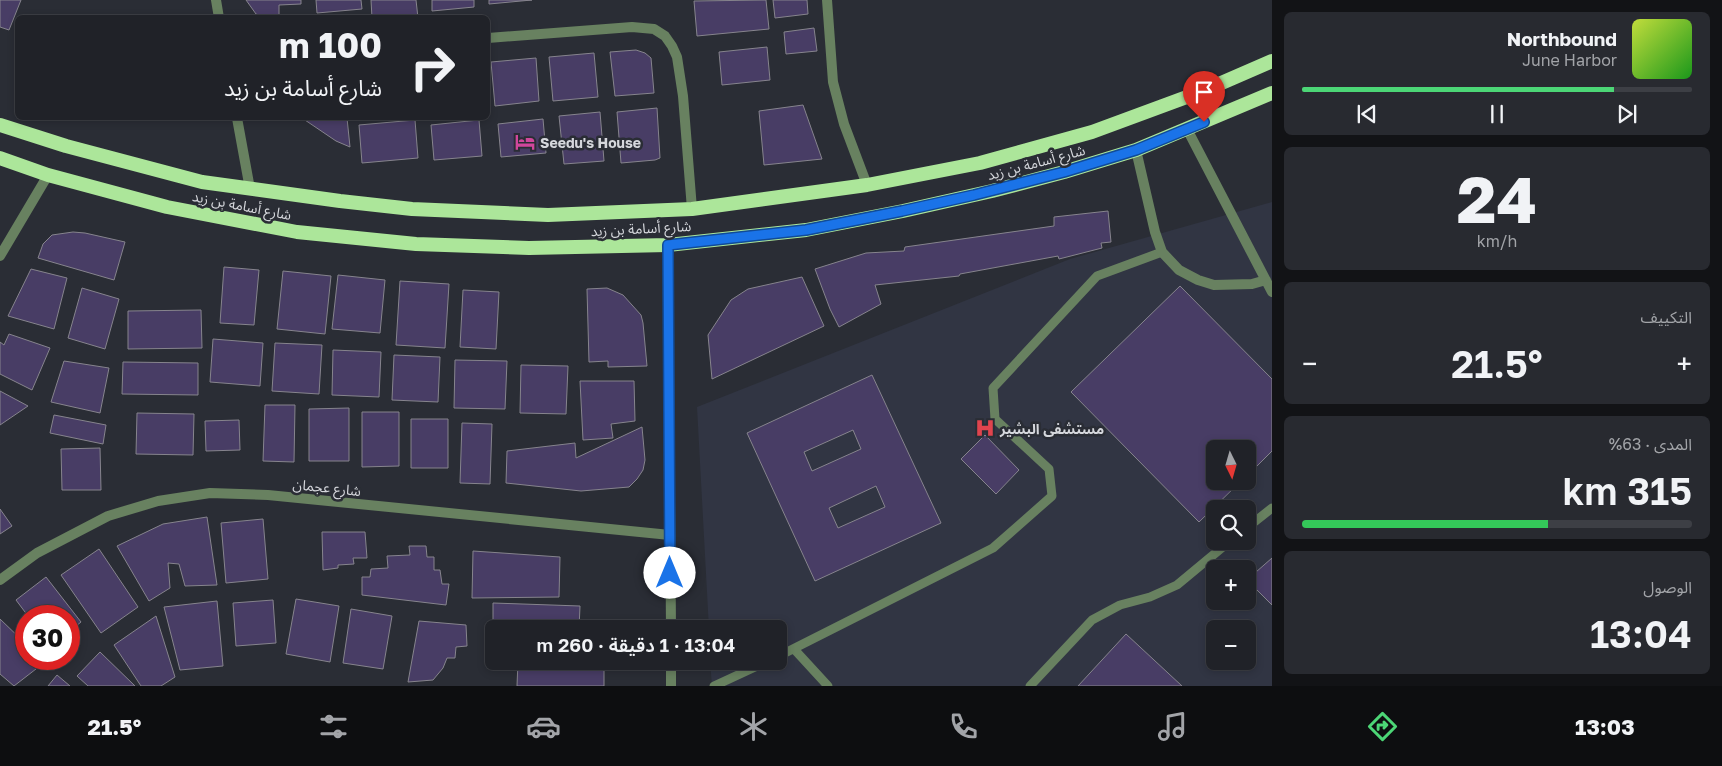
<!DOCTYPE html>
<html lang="ar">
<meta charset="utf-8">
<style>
body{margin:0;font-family:"Golos Text","Noto Sans Arabic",sans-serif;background:#282a30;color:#f1f3f6;direction:rtl;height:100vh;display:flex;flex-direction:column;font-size:19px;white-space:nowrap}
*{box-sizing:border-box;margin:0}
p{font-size:16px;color:#a2a4a8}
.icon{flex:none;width:28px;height:28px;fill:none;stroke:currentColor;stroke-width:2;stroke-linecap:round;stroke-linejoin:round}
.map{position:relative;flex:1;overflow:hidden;direction:ltr}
.drawer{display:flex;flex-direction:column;gap:12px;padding:12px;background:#121316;width:450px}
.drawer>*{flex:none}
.banner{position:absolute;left:15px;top:15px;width:475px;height:105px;border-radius:8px;box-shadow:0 2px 8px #0003,0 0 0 1px #3d3f45;direction:rtl;background:#202228;color:#f1f3f6;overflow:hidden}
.needle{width:32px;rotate:175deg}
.buttons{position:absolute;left:1206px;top:440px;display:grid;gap:10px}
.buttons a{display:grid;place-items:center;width:50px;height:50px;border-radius:8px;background:#202228;box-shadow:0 2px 8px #0003,0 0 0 1px #3d3f45;font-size:25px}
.speed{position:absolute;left:15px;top:605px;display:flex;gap:10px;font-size:25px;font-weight:700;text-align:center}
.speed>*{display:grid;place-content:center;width:65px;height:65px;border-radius:50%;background:#202228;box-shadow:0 2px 8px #0003,0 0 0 1px #3d3f45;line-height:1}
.speed .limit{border:8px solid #d22;background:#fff;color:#111}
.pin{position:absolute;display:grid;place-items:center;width:42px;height:42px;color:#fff;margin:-51px -21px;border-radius:50% 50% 50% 0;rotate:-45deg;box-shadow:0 0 5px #0007}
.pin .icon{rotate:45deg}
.me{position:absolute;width:55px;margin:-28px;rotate:0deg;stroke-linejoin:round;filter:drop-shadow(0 0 4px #0008)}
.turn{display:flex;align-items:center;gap:18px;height:105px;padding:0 25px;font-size:22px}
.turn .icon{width:65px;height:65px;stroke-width:2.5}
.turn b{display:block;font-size:35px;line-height:42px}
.big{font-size:38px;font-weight:600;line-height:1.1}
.drawer .tile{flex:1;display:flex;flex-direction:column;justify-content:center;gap:8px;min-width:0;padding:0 18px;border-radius:8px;background:#282a30}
.drawer .dial{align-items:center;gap:0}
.dial b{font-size:65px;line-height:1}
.song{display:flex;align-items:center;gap:15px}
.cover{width:60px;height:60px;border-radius:8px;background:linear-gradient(135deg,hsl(70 70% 55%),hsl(120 70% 35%))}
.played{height:5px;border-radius:2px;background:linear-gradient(90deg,#4cd676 80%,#3d3f45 80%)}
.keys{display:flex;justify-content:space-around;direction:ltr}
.heat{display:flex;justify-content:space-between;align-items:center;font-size:28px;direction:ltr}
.charge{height:8px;border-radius:4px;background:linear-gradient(90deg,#34c759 63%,#3d3f45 0)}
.trip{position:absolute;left:485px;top:620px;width:302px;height:50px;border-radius:8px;background:#202228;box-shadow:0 2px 8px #0003,0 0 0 1px #3d3f45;font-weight:600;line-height:50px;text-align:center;direction:rtl}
.dock{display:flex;height:80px;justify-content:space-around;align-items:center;background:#0d0e10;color:#a2a4a8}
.dock .icon{width:35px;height:35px}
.dock .on{color:#4cd676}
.dock b{font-size:22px;color:#f1f3f6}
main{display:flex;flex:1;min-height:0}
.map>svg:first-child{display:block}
</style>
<main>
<section class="drawer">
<div class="tile">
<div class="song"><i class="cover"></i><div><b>Northbound</b><p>June Harbor</p></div></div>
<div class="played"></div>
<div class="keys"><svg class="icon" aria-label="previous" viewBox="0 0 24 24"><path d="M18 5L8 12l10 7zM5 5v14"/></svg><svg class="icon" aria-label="pause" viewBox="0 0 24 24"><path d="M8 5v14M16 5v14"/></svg><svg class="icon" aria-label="next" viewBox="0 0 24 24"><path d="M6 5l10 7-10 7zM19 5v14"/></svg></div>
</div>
<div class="tile dial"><b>24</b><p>km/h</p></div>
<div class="tile"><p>التكييف</p>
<div class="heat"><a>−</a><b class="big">21.5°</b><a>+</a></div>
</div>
<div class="tile"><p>المدى · 63%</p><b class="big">315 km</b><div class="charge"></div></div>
<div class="tile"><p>الوصول</p><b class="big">13:04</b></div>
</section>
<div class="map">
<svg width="1272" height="686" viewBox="0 0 1272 686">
<rect width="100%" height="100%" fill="#2a2d35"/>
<path fill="#313543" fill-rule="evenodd" d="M1272,202V686H712L710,661H779V629H709L697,407L1070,259ZM1215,449H1248V481H1215ZM1215,509H1248V541H1215ZM1215,569H1248V601H1215ZM1215,629H1248V661H1215Z"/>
<path fill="#483d65" stroke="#86848d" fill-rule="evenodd" d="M0,0H21L9,30L0,27Z
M246,0H301V4L279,5V18H264L256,14Z
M316,0H361L362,9L317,13Z
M371,0H416L418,18H372Z
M432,0H474V7L432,11Z
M489,0H532L489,4Z
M766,0L769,29L697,36L694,1Z
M773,0H807L808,14L775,18Z
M814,28L817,51L786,54L784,32Z
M767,47L770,80L722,85L719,52Z
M636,50L645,53L651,58L654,93L615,96L610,52Z
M594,53L598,97L553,101L549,57Z
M536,58L539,101L495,106L491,62Z
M803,105L822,159L764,165L759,111Z
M657,108L660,158L655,160L621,163L617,112Z
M600,112L604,161L564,164L559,116Z
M302,118H347L350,147L336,141Z
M543,119L546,153L501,157L498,124Z
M415,120L418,158L362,163L359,125Z
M479,120L482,156L434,160L431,125Z
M1108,211L1111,242L1101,243L1102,248L1059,259L1058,256L960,274L959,276L875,285L881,304L839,327L830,309L815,269L866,253L904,251L905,247L1054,226V217Z
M73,232L85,233L125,242L114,280L38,258L43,244L52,235Z
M224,267L259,270L254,325L220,323Z
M31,269L67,278L54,329L8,316Z
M283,271L331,276L325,334L277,329Z
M338,275L385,280L380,333L332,329Z
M802,277L824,326L712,379L708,335L731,300L748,289Z
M400,281L449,284L445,348L396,345Z
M1180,286L1272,379V451L1248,475V449H1215V481H1241L1199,522L1071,392Z
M82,288L119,299L105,349L68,338Z
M607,288L623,295L641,315L643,323L647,366L608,367V361L589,362L587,289Z
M463,290L499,292L496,349L460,347Z
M201,310L202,348L128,349V311Z
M9,334L50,348L32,390L0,374V342L4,345Z
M213,339L263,343L260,386L210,382Z
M275,343L322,345L319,394L272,391Z
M333,350L381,352L379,397L332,395Z
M394,355L440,357L438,402L392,400Z
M455,360L507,361L505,409L454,408Z
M64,361L109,368L100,413L51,402Z
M123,362L198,363V395L122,394Z
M521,365L568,366L566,414L520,413Z
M872,375L941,523L815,581L747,433ZM853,430L861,449L812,471L804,452ZM876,486L885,507L838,528L829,508Z
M580,381H634L635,421L611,424L613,438L583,440Z
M0,391L28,406L0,425Z
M265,405H295L294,462L263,461Z
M349,408V461H309V409Z
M362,412H399V466L362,467Z
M137,413L194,414L193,455L136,454Z
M54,415L106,425L103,444L50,433Z
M411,419H448V468H411Z
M239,420L240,450L206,451L205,421Z
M462,423L492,424L490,484L460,483Z
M642,427L645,460L643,470L637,479L629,487L581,491L506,483L507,451L575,443L576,458Z
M985,435L1019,470L996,494L961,459Z
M100,448L101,490H62L61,449Z
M0,509L12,526L0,534Z
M207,517L217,585L185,586L179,564L168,563L170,588L149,601L117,546L163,524Z
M263,519L268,579L226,583L221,523Z
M322,532H365L367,558H353L354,564L338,565V568L323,570Z
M409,546H426L427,557H434V570H440L442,584H449L446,605L362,595V577H370L371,569L388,568L387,556L410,555Z
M99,549L138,607L101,633L61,575Z
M473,551L560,557L559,597L472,598Z
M1272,558V605L1248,581V579Z
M46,577L81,622L69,632V616H28L16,600Z
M296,599L339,606L330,662L286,654Z
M273,600L276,643L236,646L233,603Z
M217,601L223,666L180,670L164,607Z
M493,603L580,606L579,629H494L493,649Z
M351,609L392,616L383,669L343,663Z
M156,616L175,677L161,686H141L114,645Z
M0,619L26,644V659H42L45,662L14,686L0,674Z
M419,621L466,625L467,646L456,647L455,658H447L443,668L433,680L408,682Z
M1126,634L1182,686H1078Z
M100,652L135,686H88L77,676Z
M518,661H604V686H517Z
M57,675L70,686H48Z"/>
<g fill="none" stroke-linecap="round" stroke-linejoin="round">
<path stroke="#688160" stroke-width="9" d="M1248,527L1272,508
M794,649L828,686
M779,656L993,548L1052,496L1049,469L995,419L993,388L1097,276L1162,252
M714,686L768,661
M1030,686L1092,620L1120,605L1150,597L1177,585L1230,541"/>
<path stroke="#688160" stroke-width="10" d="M216,0L219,18
M827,0L833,82L844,124L867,185
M488,38L632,27L654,29L665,36L672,46L677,57L683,96L692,209
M237,118L250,189
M1187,129L1272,292
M1136,150L1155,232L1162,252L1179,270L1198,280L1214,285L1252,284L1266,280
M668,245L671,629
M0,256L48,175
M0,580L37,553L108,516L158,501L210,493L268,495L670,535
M671,661V686"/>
<path stroke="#ace69a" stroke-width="14" d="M0,125L66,146L202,182L340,201L412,209L548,215L692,209L867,185L980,163L1092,132L1203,91L1272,61
M0,158L48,175L167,207L297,232L416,244L529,248L668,245L806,230L903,211L992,191L1064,172L1136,150L1272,93"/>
</g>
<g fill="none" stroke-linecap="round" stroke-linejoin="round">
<defs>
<path id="route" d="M670,573L668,245L806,230L902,211L974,195L1064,172L1136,150L1204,122"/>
</defs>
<use href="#route" stroke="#114b97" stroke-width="12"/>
<use href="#route" stroke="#1a73e8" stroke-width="9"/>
</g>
<defs>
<symbol id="hotel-bare" viewBox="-9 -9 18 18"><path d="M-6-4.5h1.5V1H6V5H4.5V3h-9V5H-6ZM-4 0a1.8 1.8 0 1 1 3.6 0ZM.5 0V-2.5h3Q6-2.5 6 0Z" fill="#d1479c" stroke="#2a2d35" stroke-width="2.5" paint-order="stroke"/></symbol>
<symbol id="hospital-bare" viewBox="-9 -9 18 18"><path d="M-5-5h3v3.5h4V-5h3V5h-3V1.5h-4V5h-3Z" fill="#e0444e" stroke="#2a2d35" stroke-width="2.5" paint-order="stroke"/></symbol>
</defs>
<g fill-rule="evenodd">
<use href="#hotel-bare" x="511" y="128" width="28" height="28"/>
<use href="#hospital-bare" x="971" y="414" width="28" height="28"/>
</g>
<g text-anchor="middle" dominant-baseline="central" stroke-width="5" stroke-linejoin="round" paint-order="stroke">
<g font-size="14" font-weight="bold" fill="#d5d7dc" stroke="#2a2d35" text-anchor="start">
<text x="540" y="142">Seedu's House</text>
<text x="1000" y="428">مستشفى البشير</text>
</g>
<g font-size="14" fill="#d5d7dc" stroke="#2a2d35">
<text transform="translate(1036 162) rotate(-15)">شارع أسامة بن زيد</text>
<text transform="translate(242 205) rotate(11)">شارع أسامة بن زيد</text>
<text transform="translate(641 228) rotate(-3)">شارع أسامة بن زيد</text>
<text transform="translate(327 487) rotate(6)">شارع عجمان</text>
</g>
</g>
</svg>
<div class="buttons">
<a><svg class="needle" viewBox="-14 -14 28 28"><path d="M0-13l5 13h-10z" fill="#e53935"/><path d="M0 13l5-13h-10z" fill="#a2a4a8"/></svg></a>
<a><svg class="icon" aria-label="search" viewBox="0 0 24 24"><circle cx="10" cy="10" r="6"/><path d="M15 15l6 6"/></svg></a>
<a>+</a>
<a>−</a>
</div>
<div class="speed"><div class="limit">30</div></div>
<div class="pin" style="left:1204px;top:122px;background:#d93025"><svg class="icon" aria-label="arrive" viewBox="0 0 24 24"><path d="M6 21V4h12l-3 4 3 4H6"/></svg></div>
<svg class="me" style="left:670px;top:573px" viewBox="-20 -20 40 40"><circle r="19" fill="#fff"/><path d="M0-13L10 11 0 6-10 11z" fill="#1a73e8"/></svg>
<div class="trip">13:04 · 1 دقيقة · 260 m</div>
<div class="banner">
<div class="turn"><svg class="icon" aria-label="right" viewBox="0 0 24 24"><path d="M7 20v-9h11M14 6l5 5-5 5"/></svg><div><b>100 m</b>شارع أسامة بن زيد</div></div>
</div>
</div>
</main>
<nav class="dock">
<b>13:03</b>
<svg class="icon on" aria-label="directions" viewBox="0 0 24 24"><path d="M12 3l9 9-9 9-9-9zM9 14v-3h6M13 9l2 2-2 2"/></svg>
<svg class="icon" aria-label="music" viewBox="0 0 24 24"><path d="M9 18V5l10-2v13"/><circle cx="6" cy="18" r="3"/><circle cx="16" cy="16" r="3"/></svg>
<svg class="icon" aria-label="phone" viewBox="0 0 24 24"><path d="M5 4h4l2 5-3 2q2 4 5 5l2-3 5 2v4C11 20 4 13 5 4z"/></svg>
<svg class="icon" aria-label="climate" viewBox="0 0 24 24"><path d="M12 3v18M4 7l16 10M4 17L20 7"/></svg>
<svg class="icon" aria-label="car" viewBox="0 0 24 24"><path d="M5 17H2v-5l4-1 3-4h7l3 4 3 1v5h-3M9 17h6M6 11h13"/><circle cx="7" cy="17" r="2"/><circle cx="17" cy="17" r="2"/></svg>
<svg class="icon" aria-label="filters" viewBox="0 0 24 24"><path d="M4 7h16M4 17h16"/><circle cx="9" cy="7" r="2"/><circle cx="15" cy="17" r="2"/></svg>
<b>21.5°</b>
</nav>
